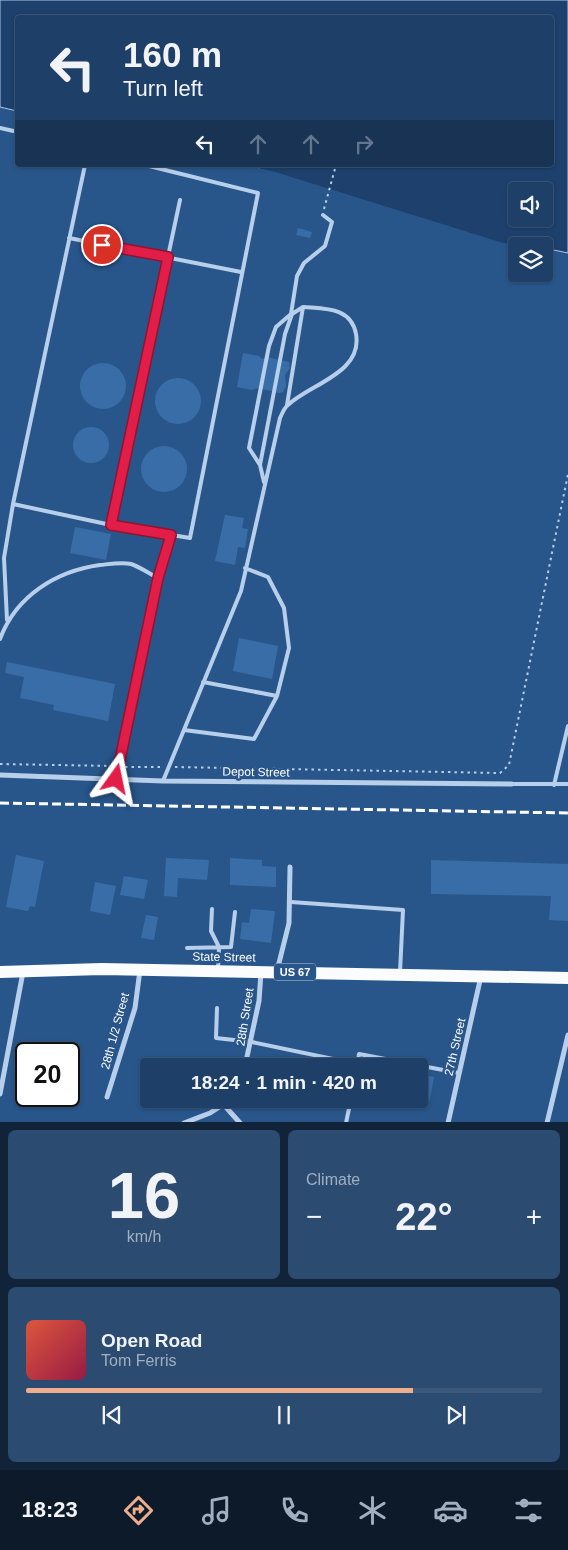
<!DOCTYPE html>
<meta charset="utf-8">
<style>
body{margin:0;font-family:Helvetica,sans-serif;background:#2b4b71;color:#f1f3f6;height:100vh;display:flex;flex-direction:column;font-size:19px;white-space:nowrap}
*{box-sizing:border-box;margin:0}
p{font-size:16px;color:#a1afc0}
.icon{flex:none;width:28px;height:28px;fill:none;stroke:currentColor;stroke-width:2;stroke-linecap:round;stroke-linejoin:round}
.map{position:relative;height:1122px;overflow:hidden}
.panel{display:flex;flex-direction:column;gap:8px;padding:8px;background:#102339;flex:1}
.panel>*{flex:none}
.hud{position:absolute;left:15px;top:15px;width:539px;height:152px;border-radius:5px;box-shadow:0 1px 4px #0004,0 0 0 1px #3c597c;background:#1e4068;color:#f1f3f6;overflow:hidden}
.fabs{position:absolute;left:508px;top:182px;display:grid;gap:10px}
.fabs a{display:grid;place-items:center;width:45px;height:45px;border-radius:5px;background:#1e4068;box-shadow:0 1px 4px #0004,0 0 0 1px #3c597c;font-size:25px}
.speed{position:absolute;left:15px;top:1042px;display:flex;gap:10px;font-size:25px;font-weight:700;text-align:center}
.speed>*{display:grid;place-content:center;width:65px;height:65px;border-radius:50%;background:#1e4068;box-shadow:0 1px 4px #0004,0 0 0 1px #3c597c;line-height:1}
.speed .limit{border:2px solid #111;border-radius:8px;background:#fff;color:#111}
.pin{position:absolute;display:grid;place-items:center;width:42px;height:42px;color:#fff;margin:-21px;border:2px solid #fff;border-radius:50%;box-shadow:0 1px 5px #0007}
.me{position:absolute;width:55px;margin:-28px;rotate:12deg;stroke-linejoin:round;filter:drop-shadow(0 0 4px #0008)}
.turn{display:flex;align-items:center;gap:18px;height:105px;padding:0 25px;font-size:22px}
.turn .icon{width:65px;height:65px;stroke-width:2.5}
.turn b{display:block;font-size:35px;line-height:42px}
.lanes{display:flex;align-items:center;height:48px;padding:0 25px;background:#0003;justify-content:center;gap:25px;direction:ltr}
.lanes .off{opacity:.35}
.big{font-size:38px;font-weight:700;line-height:1.1}
.panel .tile{flex:1;display:flex;flex-direction:column;justify-content:center;gap:8px;min-width:0;padding:0 18px;border-radius:8px;background:#2b4b71}
.panel .dial{align-items:center;gap:0}
.dial b{font-size:65px;line-height:1}
.song{display:flex;align-items:center;gap:15px}
.cover{width:60px;height:60px;border-radius:8px;background:linear-gradient(135deg,hsl(10 70% 55%),hsl(340 70% 35%))}
.played{height:5px;border-radius:2px;background:linear-gradient(90deg,#eead8d 75%,#3c597c 75%)}
.keys{display:flex;justify-content:space-around;direction:ltr}
.heat{display:flex;justify-content:space-between;align-items:center;font-size:28px;direction:ltr}
.panel .tiles{flex:1;display:grid;gap:8px;grid-template-columns:1fr 1fr}
.tile:last-child{grid-column:span 2}
.trip{position:absolute;left:140px;top:1058px;width:288px;height:50px;border-radius:5px;background:#1e4068;box-shadow:0 1px 4px #0004,0 0 0 1px #3c597c;font-weight:700;line-height:50px;text-align:center}
.tabs{display:flex;height:80px;justify-content:space-around;align-items:center;background:#0c1a2a;color:#a1afc0}
.tabs .icon{width:35px;height:35px}
.tabs .active{color:#eead8d}
.tabs b{font-size:22px;color:#f1f3f6}
.map>svg:first-child{display:block}
</style>
<div class="map">
<svg width="568" height="1123" viewBox="0 0 568 1123">
<rect width="100%" height="100%" fill="#28568b"/>
<path fill="#1d416c" stroke="#accaea" fill-rule="evenodd" d="M0,0H568V253L544,248V246L503,245L246,165H551V18H18L17,111L0,107ZM516,191H544V219H516Z"/>
<path fill="#28568b" d="M244,165L272,171L503,243L534,246L503,247L404,220Z"/>
<path fill="#396da8" d="M298,228L312,232L310,238L296,235Z
M243,353L259,356L262,359L267,357L289,362L290,368L285,375L286,386L283,392L279,393L258,388L252,390L237,387Z
M80 386a23 23 0 1 1 46 0a23 23 0 1 1-46 0Z
M155 401a23 23 0 1 1 46 0a23 23 0 1 1-46 0Z
M73 445a18 18 0 1 1 36 0a18 18 0 1 1-36 0Z
M141 469a23 23 0 1 1 46 0a23 23 0 1 1-46 0Z
M225,515L244,518L242,528L248,529L245,548L238,547L235,565L215,561Z
M75,527L111,534L106,560L70,553Z
M239,638L278,646L272,679L233,671Z
M7,662L115,684L108,721L53,710L54,705L20,698L24,677L5,673Z
M16,855L44,861L35,907L30,906L28,911L6,907Z
M166,858L209,860L207,880L178,878L177,897L164,896Z
M230,858L262,860V866L276,867V887L230,885Z
M431,860L568,864V921L549,920L551,896L431,894Z
M124,876L148,880L144,899L120,895Z
M95,882L116,886L110,915L90,911Z
M251,909L275,911L271,943L240,939L242,922L249,923Z
M146,915L158,917L154,940L141,938Z
M419,1074L434,1077L429,1103L410,1100L419,1099Z"/>
<g fill="none" stroke-linecap="round" stroke-linejoin="round">
<path stroke="#b7cfea" stroke-width="2" stroke-dasharray="2.5 4" stroke-linecap="butt" d="M324,209L336,165
M0,764L113,766
M125,767H163
M175,767L500,773L509,765L568,474"/>
<path stroke="#b7cfea" stroke-width="4" d="M0,128L18,132
M85,165L13,504L111,525L190,538L258,193L145,165
M69,238L241,272
M260,465L249,448L269,346L276,327L291,314L297,276L304,263L325,246L332,222L323,215
M264,482L260,465L285,334L292,314L303,307
M111,525L180,200
M7,620L4,558L13,504
M0,639C16,596 56,571 100,565C110,564 121,562 131,564C140,567 150,574 158,578
M203,682L277,696L289,648L284,608L268,577L245,568
M184,730L254,739L277,696
M116,779L158,578L171,535
M163,781L241,591L280,418C282,414 284,408 288,405C310,384 363,373 356,334C351,307 325,309 303,307L287,405
M512,784H568
M554,785L568,726
M291,902L403,910L400,972
M212,909L211,931L219,947L218,969
M187,948L231,947L235,912
M217,1008L216,1038L252,1042L357,1064
M357,1066L359,1054L459,1073
M346,1123L351,1099"/>
<path stroke="#b7cfea" stroke-width="5" d="M0,775L163,781L512,784
M277,971L289,923L290,867
M245,1066L259,1001L261,972
M0,1094L23,972
M107,1097L135,1008L140,970
M224,1105L240,1123
M184,1123L210,1113L232,1099
M448,1123L481,976
M547,1123L568,1035"/>
<path stroke="#fafcfe" stroke-width="12" d="M0,972L102,969L568,978"/>
<path stroke="#fff" stroke-width="3" stroke-dasharray="9 4" stroke-linecap="butt" d="M0,803L568,813"/>
</g>
<g fill="none" stroke-linecap="round" stroke-linejoin="round">
<defs>
<path id="route" d="M102,245L168,257L111,525L171,535L158,578L116,779"/>
</defs>
<use href="#route" stroke="#92132f" stroke-width="12"/>
<use href="#route" stroke="#e11d48" stroke-width="9"/>
</g>
<g text-anchor="middle" dominant-baseline="central" stroke-width="5" stroke-linejoin="round" paint-order="stroke">
<rect fill="#28568b" stroke="#beccdc" stroke-width="1" x="274" y="963.5" width="42" height="17" rx="4"/>
<g font-size="11" font-weight="bold" fill="#fff">
<text x="295" y="972">US 67</text>
</g>
<g font-size="12" fill="#fff" stroke="#28568b">
<text transform="translate(256 772) rotate(1)">Depot Street</text>
<text transform="translate(224 957) rotate(1)">State Street</text>
<text transform="translate(245 1017) rotate(-81)">28th Street</text>
<text transform="translate(115 1031) rotate(-75)">28th 1/2 Street</text>
<text transform="translate(455 1047) rotate(-77)">27th Street</text>
</g>
</g>
</svg>
<div class="fabs">
<a><svg class="icon" aria-label="sound" viewBox="0 0 24 24"><path d="M4 9h4l5-4v14l-5-4H4zM17 9q2 3 0 6"/></svg></a>
<a><svg class="icon" aria-label="layers" viewBox="0 0 24 24"><path d="M12 4l9 5-9 5-9-5zM3 14l9 5 9-5"/></svg></a>
</div>
<div class="speed"><div class="limit">20</div></div>
<div class="pin" style="left:102px;top:245px;background:#d93025"><svg class="icon" aria-label="arrive" viewBox="0 0 24 24"><path d="M6 21V4h12l-3 4 3 4H6"/></svg></div>
<svg class="me" style="left:116px;top:779px" viewBox="-20 -20 40 40"><path d="M0-17L14 15 0 8-14 15z" fill="#e11d48" stroke="#fff" stroke-width="4"/></svg>
<div class="trip">18:24 · 1 min · 420 m</div>
<div class="hud">
<div class="turn"><svg class="icon" aria-label="left" viewBox="0 0 24 24"><path d="M17 20v-9H6M10 6l-5 5 5 5"/></svg><div><b>160 m</b>Turn left</div></div>
<div class="lanes"><svg class="icon" aria-label="left" viewBox="0 0 24 24"><path d="M17 20v-9H6M10 6l-5 5 5 5"/></svg><svg class="icon off" aria-label="ahead" viewBox="0 0 24 24"><path d="M12 20V5M6 11l6-6 6 6"/></svg><svg class="icon off" aria-label="ahead" viewBox="0 0 24 24"><path d="M12 20V5M6 11l6-6 6 6"/></svg><svg class="icon off" aria-label="right" viewBox="0 0 24 24"><path d="M7 20v-9h11M14 6l5 5-5 5"/></svg></div>
</div>
</div>
<section class="panel">
<div class="tiles">
<div class="tile dial"><b>16</b><p>km/h</p></div>
<div class="tile"><p>Climate</p>
<div class="heat"><a>−</a><b class="big">22°</b><a>+</a></div>
</div>
<div class="tile">
<div class="song"><i class="cover"></i><div><b>Open Road</b><p>Tom Ferris</p></div></div>
<div class="played"></div>
<div class="keys"><svg class="icon" aria-label="previous" viewBox="0 0 24 24"><path d="M18 5L8 12l10 7zM5 5v14"/></svg><svg class="icon" aria-label="pause" viewBox="0 0 24 24"><path d="M8 5v14M16 5v14"/></svg><svg class="icon" aria-label="next" viewBox="0 0 24 24"><path d="M6 5l10 7-10 7zM19 5v14"/></svg></div>
</div>
</div>
</section>
<nav class="tabs">
<b>18:23</b>
<svg class="icon active" aria-label="directions" viewBox="0 0 24 24"><path d="M12 3l9 9-9 9-9-9zM9 14v-3h6M13 9l2 2-2 2"/></svg>
<svg class="icon" aria-label="music" viewBox="0 0 24 24"><path d="M9 18V5l10-2v13"/><circle cx="6" cy="18" r="3"/><circle cx="16" cy="16" r="3"/></svg>
<svg class="icon" aria-label="phone" viewBox="0 0 24 24"><path d="M5 4h4l2 5-3 2q2 4 5 5l2-3 5 2v4C11 20 4 13 5 4z"/></svg>
<svg class="icon" aria-label="climate" viewBox="0 0 24 24"><path d="M12 3v18M4 7l16 10M4 17L20 7"/></svg>
<svg class="icon" aria-label="car" viewBox="0 0 24 24"><path d="M5 17H2v-5l4-1 3-4h7l3 4 3 1v5h-3M9 17h6M6 11h13"/><circle cx="7" cy="17" r="2"/><circle cx="17" cy="17" r="2"/></svg>
<svg class="icon" aria-label="filters" viewBox="0 0 24 24"><path d="M4 7h16M4 17h16"/><circle cx="9" cy="7" r="2"/><circle cx="15" cy="17" r="2"/></svg>
</nav>
